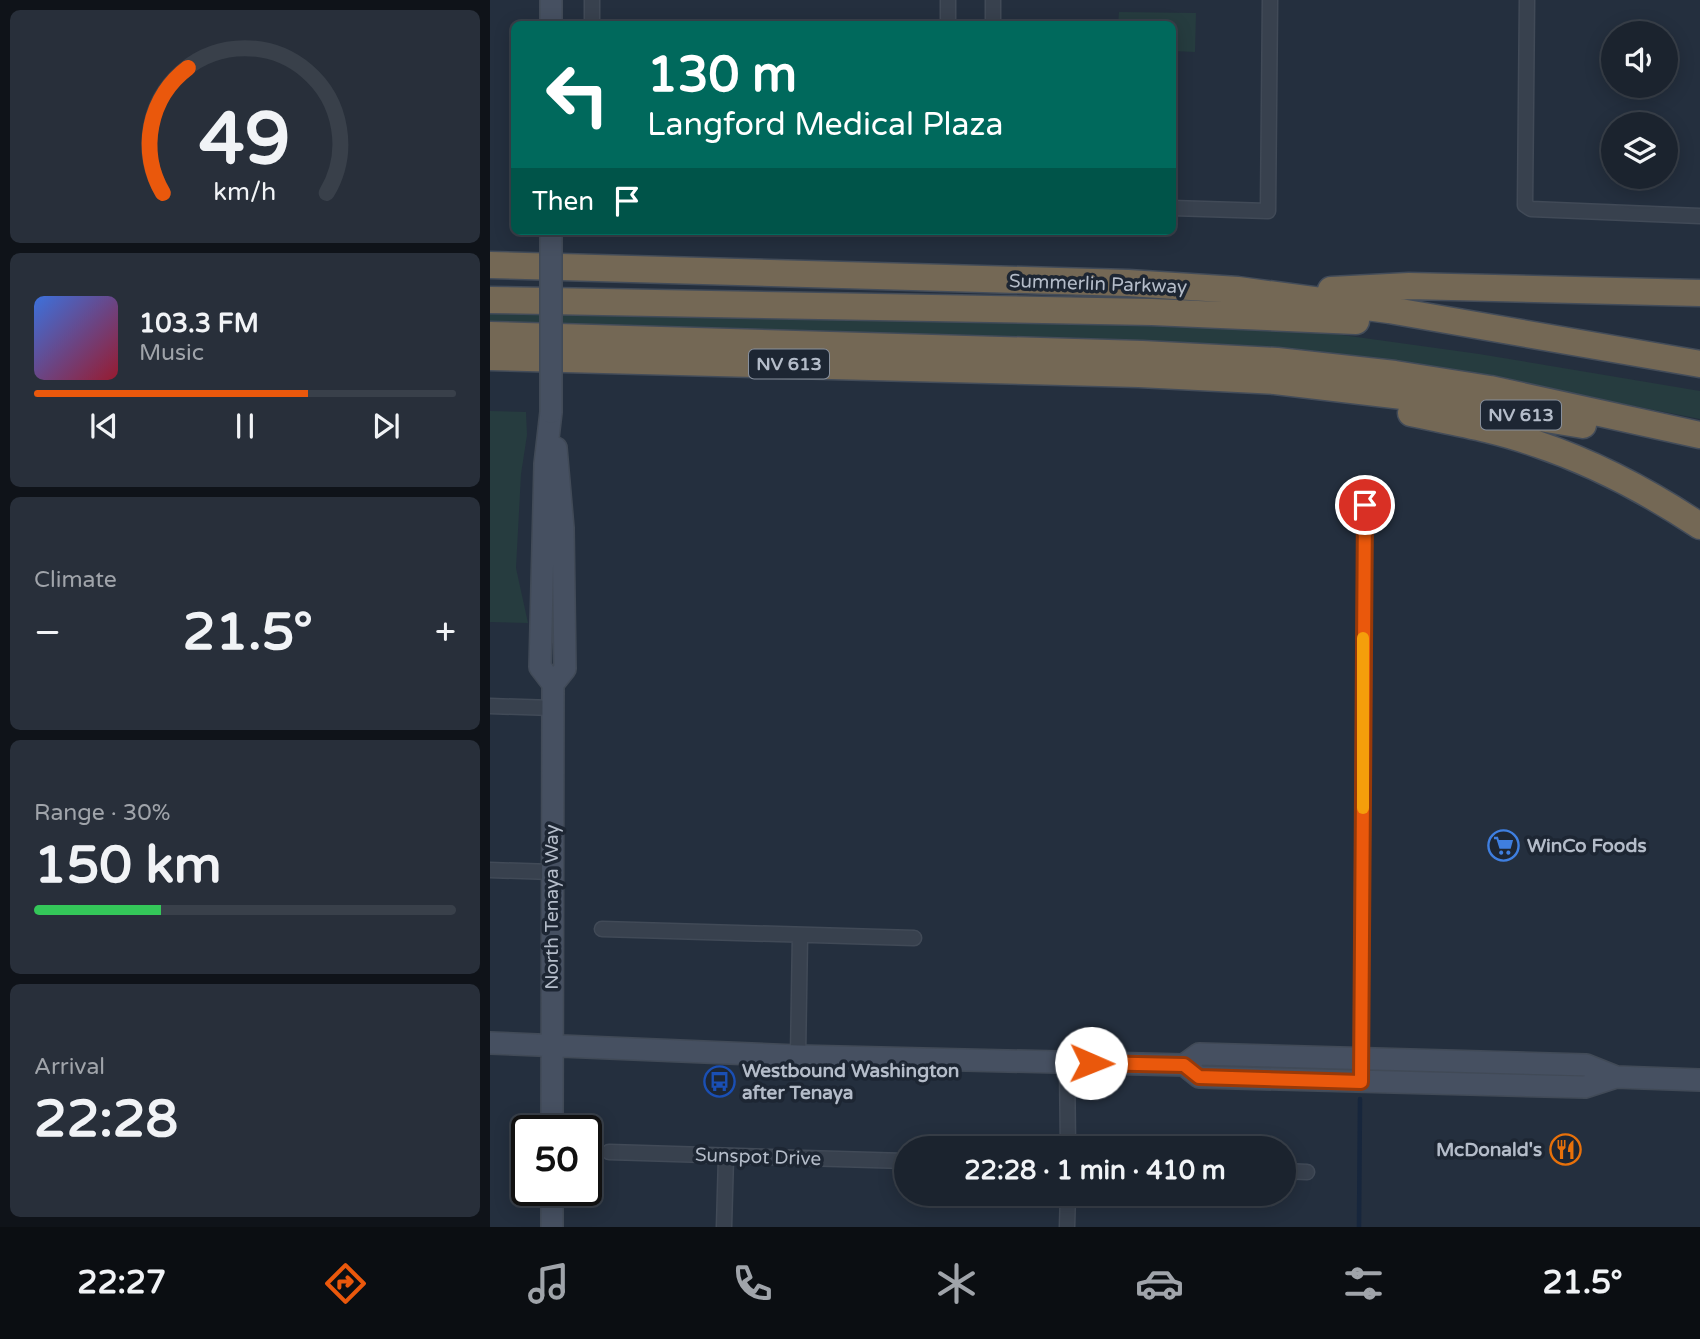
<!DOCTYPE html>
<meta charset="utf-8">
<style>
body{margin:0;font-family:"Varela Round",sans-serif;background:#282f3a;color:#f1f3f6;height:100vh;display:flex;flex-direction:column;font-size:26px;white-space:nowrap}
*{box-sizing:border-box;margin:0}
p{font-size:23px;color:#a0a4aa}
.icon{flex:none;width:38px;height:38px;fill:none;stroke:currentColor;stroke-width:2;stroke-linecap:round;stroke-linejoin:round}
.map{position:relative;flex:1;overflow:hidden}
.panel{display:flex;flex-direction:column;gap:10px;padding:10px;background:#0f1319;width:490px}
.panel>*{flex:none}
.hud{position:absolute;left:21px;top:21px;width:665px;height:214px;border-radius:10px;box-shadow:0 4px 18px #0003,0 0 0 2px #39404a;background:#00695c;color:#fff;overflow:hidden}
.buttons{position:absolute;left:1111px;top:21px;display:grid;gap:14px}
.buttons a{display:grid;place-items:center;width:77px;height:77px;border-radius:50%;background:#1b232e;box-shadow:0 4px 18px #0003,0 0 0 2px #39404a;font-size:35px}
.speed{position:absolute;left:21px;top:1115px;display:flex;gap:14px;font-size:35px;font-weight:700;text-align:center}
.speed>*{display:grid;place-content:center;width:91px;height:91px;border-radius:50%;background:#1b232e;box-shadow:0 4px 18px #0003,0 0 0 2px #39404a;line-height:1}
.speed .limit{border:4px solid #111;border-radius:10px;background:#fff;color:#111}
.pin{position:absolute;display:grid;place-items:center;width:60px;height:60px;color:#fff;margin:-30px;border:4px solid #fff;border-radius:50%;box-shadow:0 2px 7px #0007}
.me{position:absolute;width:77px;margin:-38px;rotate:91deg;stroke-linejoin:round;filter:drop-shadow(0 0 5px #0008)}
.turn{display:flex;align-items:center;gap:24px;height:147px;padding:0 21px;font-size:32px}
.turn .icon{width:91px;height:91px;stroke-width:2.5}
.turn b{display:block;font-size:49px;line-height:60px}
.then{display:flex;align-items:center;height:66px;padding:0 21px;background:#0003;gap:14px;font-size:26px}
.big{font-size:52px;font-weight:700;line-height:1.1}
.panel .widget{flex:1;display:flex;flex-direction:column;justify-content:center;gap:10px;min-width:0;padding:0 24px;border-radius:10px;background:#282f3a}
.panel .dial{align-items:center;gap:0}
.dial svg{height:182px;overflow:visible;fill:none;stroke:#39404a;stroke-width:7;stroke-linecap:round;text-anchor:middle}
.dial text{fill:#f1f3f6;stroke:none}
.song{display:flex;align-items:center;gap:21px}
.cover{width:84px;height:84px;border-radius:10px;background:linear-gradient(135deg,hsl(220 70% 55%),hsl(350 70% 35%))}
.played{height:7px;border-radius:4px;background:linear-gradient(90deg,#ea580c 65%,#39404a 65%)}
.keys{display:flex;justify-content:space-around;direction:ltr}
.heat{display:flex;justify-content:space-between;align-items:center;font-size:38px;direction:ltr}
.charge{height:10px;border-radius:5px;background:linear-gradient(90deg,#34c759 30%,#39404a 0)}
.trip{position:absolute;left:404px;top:1136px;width:402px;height:70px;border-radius:35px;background:#1b232e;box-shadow:0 4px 18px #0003,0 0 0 2px #39404a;font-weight:700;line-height:70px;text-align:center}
.menu{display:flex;height:112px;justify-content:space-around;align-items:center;background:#0b0e12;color:#a0a4aa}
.menu .icon{width:49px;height:49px}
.menu .selected{color:#ea580c}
.menu b{font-size:32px;color:#f1f3f6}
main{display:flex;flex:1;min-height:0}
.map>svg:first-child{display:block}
</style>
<main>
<section class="panel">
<div class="widget dial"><svg viewBox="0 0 100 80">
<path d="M14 69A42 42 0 1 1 86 69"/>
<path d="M14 69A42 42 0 0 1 25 14" stroke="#ea580c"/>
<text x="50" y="56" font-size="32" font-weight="700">49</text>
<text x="50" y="72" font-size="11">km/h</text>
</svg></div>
<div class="widget">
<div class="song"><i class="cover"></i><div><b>103.3 FM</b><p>Music</p></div></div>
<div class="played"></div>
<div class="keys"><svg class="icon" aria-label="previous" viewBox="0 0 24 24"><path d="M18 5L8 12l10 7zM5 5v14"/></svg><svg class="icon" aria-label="pause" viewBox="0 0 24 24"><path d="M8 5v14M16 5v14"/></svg><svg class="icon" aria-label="next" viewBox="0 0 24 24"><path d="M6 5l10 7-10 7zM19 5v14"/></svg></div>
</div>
<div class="widget"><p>Climate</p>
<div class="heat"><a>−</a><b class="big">21.5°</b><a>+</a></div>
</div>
<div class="widget"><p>Range · 30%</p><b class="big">150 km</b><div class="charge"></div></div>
<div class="widget"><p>Arrival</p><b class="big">22:28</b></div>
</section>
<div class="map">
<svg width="1210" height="1227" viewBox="0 0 1210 1227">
<rect width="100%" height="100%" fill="#242f3e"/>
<path fill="#263c3f" d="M629,12L706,13L705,52L683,51L682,24H628Z
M0,309L706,326L845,334L989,354L1210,391V419L1026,383L0,326Z
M0,411L36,412L37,435L31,474L26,568L38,623L0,622Z"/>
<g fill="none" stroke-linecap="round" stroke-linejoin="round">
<path stroke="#17263c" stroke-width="4.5" d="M869,1227L870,1099"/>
<defs>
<path id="street" d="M102,0V24
M458,0V24
M503,0V24
M1037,0L1035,205L1041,209L1210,216
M682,208L778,211L780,0
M0,706L63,708
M0,870L62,872
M112,929L424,938
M308,1056L310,935
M577,1062L578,1148
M871,1066L875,505
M119,1152L416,1161
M794,1171L817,1172
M234,1227L236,1157
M577,1227L578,1194"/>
<path id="secondary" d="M61,24V0
M61,412L55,464L50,667L63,684L62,1130
M63,684L75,669L73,528L66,448
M0,1043L308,1056L694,1065L709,1077L1095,1087L1126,1077L1210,1080
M694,1065L709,1054L1096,1065L1126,1077
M62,1227V1190"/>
<path id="highway" d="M0,265L638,283L748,290L899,310L1210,364
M841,290L919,286L1210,293
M0,300L662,312L866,321
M0,335L652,354L787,361L905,374L1000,389L1210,435
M0,357L649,374L785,381L921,397L1093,425
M921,413C963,422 1006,429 1047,444C1104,463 1159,492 1210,526"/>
</defs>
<use href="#street" stroke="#414a57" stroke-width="17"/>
<use href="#secondary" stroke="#414a57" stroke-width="24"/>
<use href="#highway" stroke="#434c59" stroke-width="29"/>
<use href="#street" stroke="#38414e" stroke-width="14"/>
<use href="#secondary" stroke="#465061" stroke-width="21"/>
<use href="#highway" stroke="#746855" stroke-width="26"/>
<defs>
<path id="secondary-bridge" d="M61,231V412"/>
</defs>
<use href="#secondary-bridge" stroke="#414a57" stroke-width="24" stroke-linecap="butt"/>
<use href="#secondary-bridge" stroke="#465061" stroke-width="21"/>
</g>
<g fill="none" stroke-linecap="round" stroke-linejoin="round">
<defs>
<path id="route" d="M601,1063L694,1065L709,1077L871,1082L875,505"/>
</defs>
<use href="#route" stroke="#983908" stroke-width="18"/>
<use href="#route" stroke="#ea580c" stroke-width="12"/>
<path stroke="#f59e0b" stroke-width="12" d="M873,808V638"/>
</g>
<defs>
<symbol id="supermarket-ring" viewBox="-11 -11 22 22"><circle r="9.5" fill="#1d2633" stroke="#3f7fe0" stroke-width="1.5"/><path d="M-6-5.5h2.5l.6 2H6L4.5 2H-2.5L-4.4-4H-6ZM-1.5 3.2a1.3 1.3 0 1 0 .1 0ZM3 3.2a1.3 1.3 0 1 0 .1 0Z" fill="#3f7fe0"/></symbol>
<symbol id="bus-ring" viewBox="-11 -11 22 22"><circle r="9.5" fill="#1d2633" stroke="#1a4fb4" stroke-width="1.5"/><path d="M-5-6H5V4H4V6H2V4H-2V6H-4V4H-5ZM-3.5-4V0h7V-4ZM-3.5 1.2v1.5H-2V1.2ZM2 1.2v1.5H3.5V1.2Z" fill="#1a4fb4"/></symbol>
<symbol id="restaurant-ring" viewBox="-11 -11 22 22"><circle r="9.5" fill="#1d2633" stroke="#e8710a" stroke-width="1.5"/><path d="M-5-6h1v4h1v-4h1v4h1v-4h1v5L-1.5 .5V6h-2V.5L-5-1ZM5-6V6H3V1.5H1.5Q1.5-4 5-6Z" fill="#e8710a"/></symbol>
</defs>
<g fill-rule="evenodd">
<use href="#supermarket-ring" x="996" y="828" width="35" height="35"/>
<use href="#bus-ring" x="212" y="1064" width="35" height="35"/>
<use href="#restaurant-ring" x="1058" y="1132" width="35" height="35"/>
</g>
<g text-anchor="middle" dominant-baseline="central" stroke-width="7" stroke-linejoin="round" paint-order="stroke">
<g fill="#1d2633" stroke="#878f9c" stroke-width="2">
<rect x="259" y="349.5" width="80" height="29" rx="5"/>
<rect x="991" y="400.5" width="80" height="29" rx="5"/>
</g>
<g font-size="18" font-weight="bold" fill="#b4bcc9">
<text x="299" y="364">NV 613</text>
<text x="1031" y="415">NV 613</text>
</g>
<g font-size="19" fill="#b4bcc9" stroke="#1d2633">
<text transform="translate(608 284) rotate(2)">Summerlin Parkway</text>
<text transform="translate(62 907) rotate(-90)">North Tenaya Way</text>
<text transform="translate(268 1157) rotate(2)">Sunspot Drive</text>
</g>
<g font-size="19" font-weight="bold" fill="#b4bcc9" stroke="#1d2633" text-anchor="start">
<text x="1037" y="846">WinCo Foods</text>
<text x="252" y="1071">Westbound Washington<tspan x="252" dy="22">after Tenaya</tspan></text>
<text x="1052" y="1150" text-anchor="end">McDonald's</text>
</g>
</g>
</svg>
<div class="buttons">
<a><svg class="icon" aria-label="sound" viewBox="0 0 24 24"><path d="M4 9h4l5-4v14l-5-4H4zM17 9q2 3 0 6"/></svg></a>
<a><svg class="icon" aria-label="layers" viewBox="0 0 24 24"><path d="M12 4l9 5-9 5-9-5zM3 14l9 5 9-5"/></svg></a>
</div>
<div class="speed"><div class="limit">50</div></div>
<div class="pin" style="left:875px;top:505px;background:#d93025"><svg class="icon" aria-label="arrive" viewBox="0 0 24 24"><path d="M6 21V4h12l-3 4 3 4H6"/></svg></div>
<svg class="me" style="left:601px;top:1063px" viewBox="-20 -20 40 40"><circle r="19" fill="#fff"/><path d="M0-13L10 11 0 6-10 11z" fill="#ea580c"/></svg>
<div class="trip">22:28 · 1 min · 410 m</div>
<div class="hud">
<div class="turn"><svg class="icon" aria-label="left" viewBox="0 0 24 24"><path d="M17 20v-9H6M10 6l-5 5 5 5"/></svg><div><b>130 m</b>Langford Medical Plaza</div></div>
<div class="then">Then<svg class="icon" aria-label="arrive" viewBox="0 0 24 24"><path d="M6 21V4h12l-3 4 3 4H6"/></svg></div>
</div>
</div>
</main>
<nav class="menu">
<b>22:27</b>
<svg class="icon selected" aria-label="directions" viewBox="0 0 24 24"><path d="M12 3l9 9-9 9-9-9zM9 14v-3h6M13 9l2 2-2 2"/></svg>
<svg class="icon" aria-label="music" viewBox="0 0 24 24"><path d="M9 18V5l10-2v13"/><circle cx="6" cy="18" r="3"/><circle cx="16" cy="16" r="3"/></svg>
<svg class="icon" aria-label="phone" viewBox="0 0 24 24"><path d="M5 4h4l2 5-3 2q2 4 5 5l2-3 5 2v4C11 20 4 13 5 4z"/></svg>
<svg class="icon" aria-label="climate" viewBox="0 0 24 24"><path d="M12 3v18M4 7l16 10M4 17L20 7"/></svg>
<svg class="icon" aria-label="car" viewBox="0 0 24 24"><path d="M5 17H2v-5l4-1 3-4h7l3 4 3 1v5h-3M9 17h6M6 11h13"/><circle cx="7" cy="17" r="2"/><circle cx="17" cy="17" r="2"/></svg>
<svg class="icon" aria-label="filters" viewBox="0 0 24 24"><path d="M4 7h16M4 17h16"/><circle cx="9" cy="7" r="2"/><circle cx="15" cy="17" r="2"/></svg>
<b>21.5°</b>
</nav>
